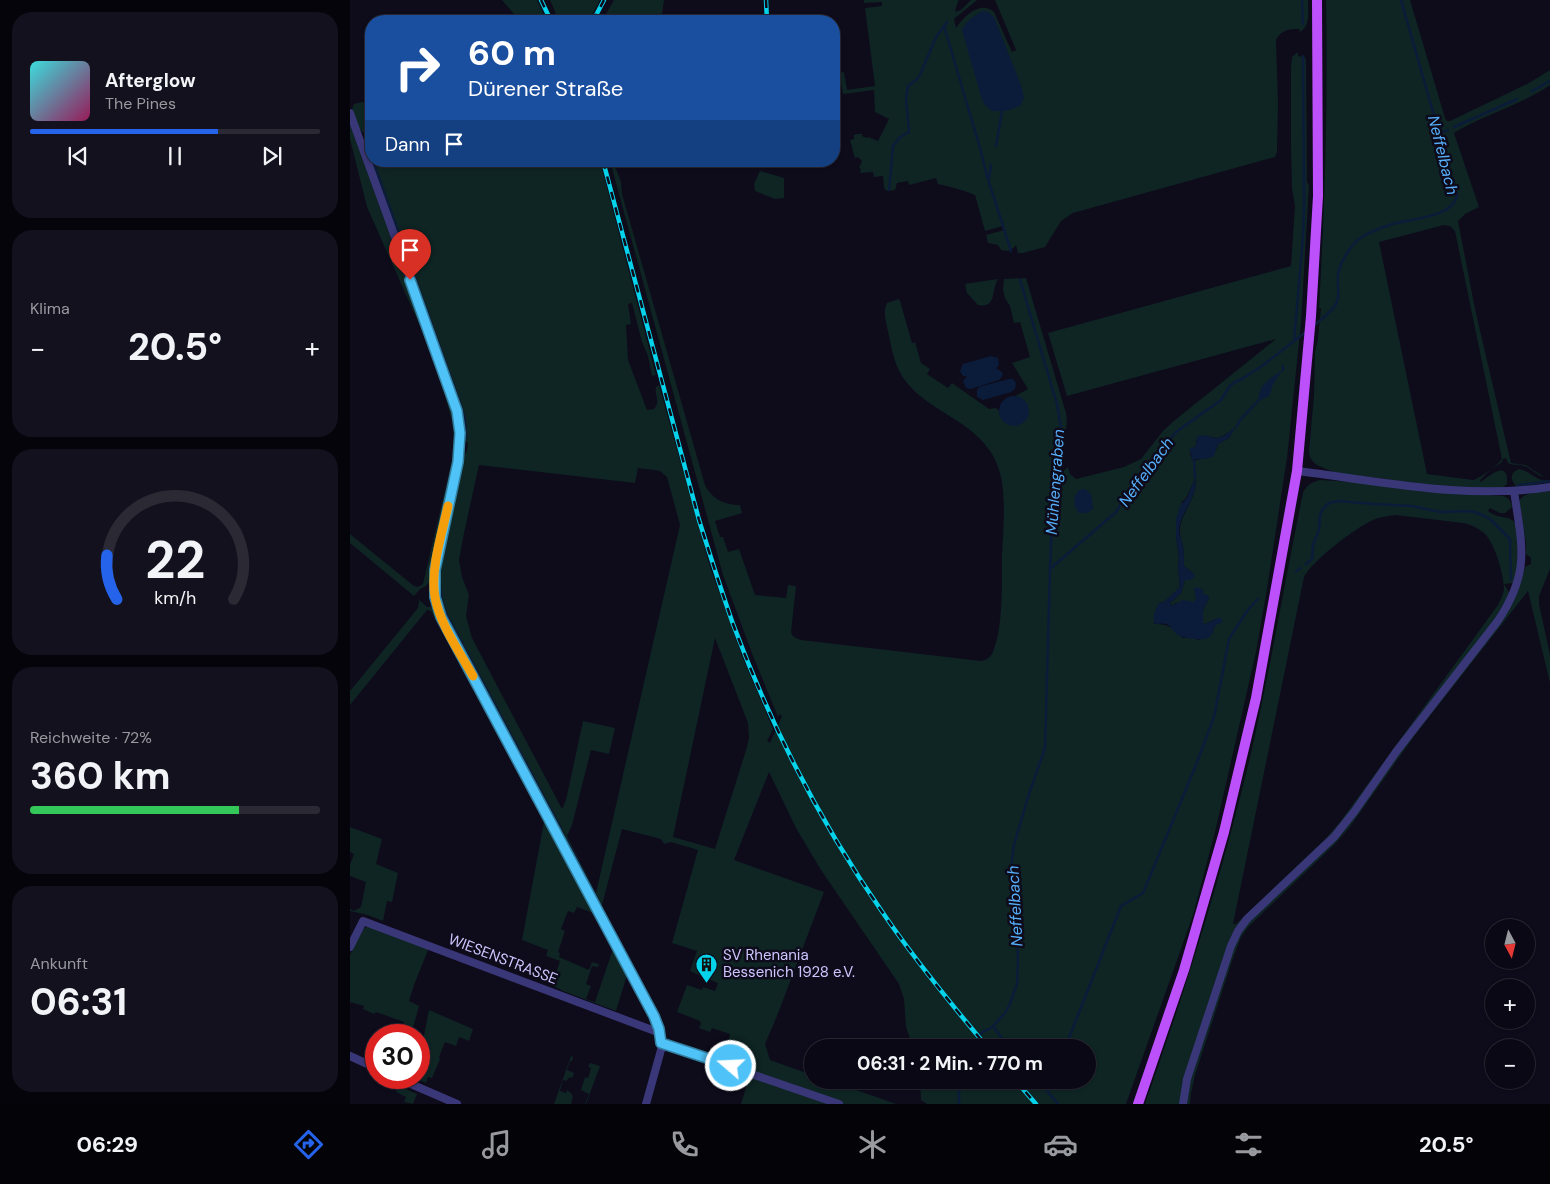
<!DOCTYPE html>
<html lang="de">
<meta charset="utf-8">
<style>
body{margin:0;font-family:"DM Sans",sans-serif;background:#13111d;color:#f1f3f6;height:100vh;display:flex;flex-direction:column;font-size:19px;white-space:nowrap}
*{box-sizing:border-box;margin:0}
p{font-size:16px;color:#999aa0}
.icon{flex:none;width:28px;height:28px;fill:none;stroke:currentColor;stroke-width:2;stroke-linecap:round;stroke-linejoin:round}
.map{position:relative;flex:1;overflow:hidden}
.side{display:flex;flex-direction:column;gap:12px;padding:12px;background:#06040b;width:350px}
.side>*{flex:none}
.banner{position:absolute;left:15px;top:15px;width:475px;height:152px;border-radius:20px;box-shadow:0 1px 4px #0004,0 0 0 1px #2a2934;background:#1a4fa0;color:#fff;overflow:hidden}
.needle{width:32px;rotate:173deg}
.tools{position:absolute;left:1135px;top:919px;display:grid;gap:10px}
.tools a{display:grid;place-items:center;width:50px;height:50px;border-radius:50%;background:#0a0814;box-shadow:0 1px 4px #0004,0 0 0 1px #2a2934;font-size:25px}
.speed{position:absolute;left:15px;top:1024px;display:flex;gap:10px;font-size:25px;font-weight:700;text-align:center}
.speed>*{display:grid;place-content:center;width:65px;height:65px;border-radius:50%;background:#0a0814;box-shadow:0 1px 4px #0004,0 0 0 1px #2a2934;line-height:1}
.speed .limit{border:8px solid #d22;background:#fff;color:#111}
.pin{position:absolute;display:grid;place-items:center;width:42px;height:42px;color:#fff;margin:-51px -21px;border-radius:50% 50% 50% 0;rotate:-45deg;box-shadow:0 0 5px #0007}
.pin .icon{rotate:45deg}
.me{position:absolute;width:55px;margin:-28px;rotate:289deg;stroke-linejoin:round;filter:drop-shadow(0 0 4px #0008)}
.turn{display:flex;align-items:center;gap:18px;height:105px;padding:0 20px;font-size:22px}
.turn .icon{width:65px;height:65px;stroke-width:2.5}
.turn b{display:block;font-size:35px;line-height:42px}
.then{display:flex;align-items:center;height:48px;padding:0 20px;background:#0003;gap:10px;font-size:19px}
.big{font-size:38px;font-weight:700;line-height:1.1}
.side .tile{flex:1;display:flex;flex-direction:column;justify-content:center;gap:8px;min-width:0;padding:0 18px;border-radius:20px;background:#13111d}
.side .dial{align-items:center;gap:0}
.dial svg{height:130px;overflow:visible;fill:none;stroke:#2a2934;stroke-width:7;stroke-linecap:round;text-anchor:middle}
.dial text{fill:#f1f3f6;stroke:none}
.song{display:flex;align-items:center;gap:15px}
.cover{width:60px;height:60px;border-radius:8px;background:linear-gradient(135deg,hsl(180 70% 55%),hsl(330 70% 35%))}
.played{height:5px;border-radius:2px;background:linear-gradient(90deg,#2563eb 65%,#2a2934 65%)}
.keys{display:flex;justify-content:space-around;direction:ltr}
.heat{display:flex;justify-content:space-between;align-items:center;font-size:28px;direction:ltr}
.charge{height:8px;border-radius:4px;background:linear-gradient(90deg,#34c759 72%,#2a2934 0)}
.trip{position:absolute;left:454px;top:1039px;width:292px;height:50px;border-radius:25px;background:#0a0814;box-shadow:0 1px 4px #0004,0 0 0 1px #2a2934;font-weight:700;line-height:50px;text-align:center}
.tabs{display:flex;height:80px;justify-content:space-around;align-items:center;background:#040308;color:#999aa0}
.tabs .icon{width:35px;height:35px}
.tabs .current{color:#2563eb}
.tabs b{font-size:22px;color:#f1f3f6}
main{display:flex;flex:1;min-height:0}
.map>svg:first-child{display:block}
</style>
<main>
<section class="side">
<div class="tile">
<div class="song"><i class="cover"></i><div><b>Afterglow</b><p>The Pines</p></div></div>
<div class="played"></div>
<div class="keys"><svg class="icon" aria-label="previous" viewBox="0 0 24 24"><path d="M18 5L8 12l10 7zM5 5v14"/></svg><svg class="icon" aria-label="pause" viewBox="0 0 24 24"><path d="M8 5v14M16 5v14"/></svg><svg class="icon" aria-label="next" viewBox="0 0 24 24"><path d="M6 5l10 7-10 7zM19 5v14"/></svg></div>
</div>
<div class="tile"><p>Klima</p>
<div class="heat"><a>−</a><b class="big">20.5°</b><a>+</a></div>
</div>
<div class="tile dial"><svg viewBox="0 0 100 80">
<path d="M14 69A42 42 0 1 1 86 69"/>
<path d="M14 69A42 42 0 0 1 8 42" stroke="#2563eb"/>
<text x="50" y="56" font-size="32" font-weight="700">22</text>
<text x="50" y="72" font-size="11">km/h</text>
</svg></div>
<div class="tile"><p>Reichweite · 72%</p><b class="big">360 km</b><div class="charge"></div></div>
<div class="tile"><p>Ankunft</p><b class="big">06:31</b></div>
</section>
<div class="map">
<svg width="1200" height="1104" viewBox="0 0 1200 1104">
<rect width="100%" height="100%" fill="#0e0b1b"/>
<path fill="#0e2524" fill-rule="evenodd" d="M152,0H187L197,21H170Z
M200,0H250L241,17L236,21H222L213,15L215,21H209Z
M264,0H314L311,21H252Z
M514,0H609L607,4L605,12L611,10L621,0H627L604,19L606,28C614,16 630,0 644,12L662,52L666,50L645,0H958C958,12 961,25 950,32L949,29C939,29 931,30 926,40L928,104L927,152L925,157L723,213L711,221L695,247L673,253H668L666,245C661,251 659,252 651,250L648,245L638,243L636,235L654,230L653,226L635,231L625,195C613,190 601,187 588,184L586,178L559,185L558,181L547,183L545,190L537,191L534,188L533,176L524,177L523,172L510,173L511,169L509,168L512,161L508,157L505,158L500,140L504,139V135L507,134H512V136L517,138L518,137L528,141L539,119L525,112L524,90L493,94L490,79L488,76H486L488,73L494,72L497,90L525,86L515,8L532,6V2L514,3Z
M976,0H1060L1095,118L1097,121H1100L1179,83L1200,70V85C1170,106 1134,114 1104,133L1129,207L1115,214L1108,221L1125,309L1161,463L1176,465L1194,477H1200C1188,479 1184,469 1174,466C1168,464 1164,466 1158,463L1156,458L1153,459L1152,462L1140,470L1130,480L1131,482C1140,475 1159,459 1157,484L1152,488C1110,489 1070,484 1029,478C1009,476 987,475 969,466C963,463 959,458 959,451L964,395L965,352L968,339L971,308H969C975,205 978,103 976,0ZM1094,225L1100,226L1105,231L1152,459C1149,464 1129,479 1123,480L1077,474L1029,242Z
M948,52V56L955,57L956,60L957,182L959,185L951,323L937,458L917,589L906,652L865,832L843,915L776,1104H577L571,1100L570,1080H738V1048L563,1047L556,1027L554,999L549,984L471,870L446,828L419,772L384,860L474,892L427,1016L415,1044L420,1060L462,1075V1080H478L546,1104H391L399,1077L374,1068L376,1060L360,1054L362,1047L367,1049L369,1042L377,1045L380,1034L362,1028L360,1032L349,1028L351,1024L350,1021L327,1012L337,985L352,990L353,987L365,991L368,983L340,971L347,951L322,943L348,850L321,842L314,844L311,839L272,829L252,905L249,906L214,839L215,835L213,831H209L98,623L89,596L87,586L88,566L112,458L117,451L118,443L113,439V423L108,403L17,151L19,147L21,145V161H250L306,375L302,376L298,356L292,342L282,303L278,304L281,324L276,325L278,360L297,410L304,409C311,401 304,395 306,387L309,385L360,567L392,656L423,729L417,741L420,743L432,716L430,714L428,717L403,656L373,575L260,161H263L271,182L272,194L355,485C362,499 374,505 390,505L392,513L365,521L370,537H373L378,552L389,549L405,595L436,598L438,585L446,586L441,632C442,637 446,638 451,640L631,661C638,660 642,656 644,649C653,626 652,581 652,555C653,534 655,512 653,491C652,477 648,463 640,451C619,419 576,410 554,379C545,366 542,351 539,336C537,325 532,313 537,303L549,299L550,301L562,343L565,342L571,363L580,369L577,374L598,388L602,383L639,409L646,408L649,411L650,416L678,406C675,400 671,398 665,396L678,389L662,363L680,357L670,322L664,323L660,306L655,298L653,290L654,279L676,278L716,413L717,421L710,474L718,467L720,474L726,479L774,467L791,459L813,431L825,420L926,339L717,396L698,333L941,266L945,206L942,188L941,149V67L942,57ZM886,427L879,438L868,444C865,459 855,457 844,461L840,454L846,446V441L850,436C857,435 861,438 868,438C874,437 881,430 886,427ZM129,465L285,483L288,468L304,470L310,471L317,477L330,525L246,893L217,836L222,825L241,750L259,754L265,728L233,721L216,800L212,809L122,638L116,616L119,595L112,577L109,560L114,533ZM845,479C849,492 834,511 831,523C828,532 831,538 833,546C834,552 834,559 834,566L844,574L835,580L831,593L820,603L822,606L826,603L844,602L846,601V592L852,589L854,595L859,598L853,610V623L855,624L868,618L867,624L864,627L863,632L849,640L843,638H833C822,628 820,624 804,624L809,603L814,602L830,588L828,567L829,557L826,537L832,502L836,498ZM365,638L398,723L399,738L397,747L365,849L323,837Z
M12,102L21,104V135C8,135 6,120 2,109L4,104Z
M0,124L94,382L105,421L106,435L105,458L87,539L80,581L76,586L70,589L64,596L0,543V534L64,586L68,587L73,584L102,460L104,435L102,421L94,392L73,333L17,207L0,139Z
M410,171L434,178V198L425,199L405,191L404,184Z
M648,279C641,290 647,309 628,305L617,293L615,284Z
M1169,469C1181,471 1187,483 1200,480V482L1176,486H1166C1161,481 1160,475 1165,471Z
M970,480L1020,483L1097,493L1153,496C1159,498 1161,501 1162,507L1155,513H1150L1140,508L1138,511C1149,520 1159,514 1166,524C1168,544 1170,564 1163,583L1154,584L1159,592V595L1141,624L988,828L885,928L879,941L832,1087L830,1104H795C836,988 873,872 901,753C921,666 935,579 953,493C956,485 962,482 970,480ZM1046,515L1113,523C1120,524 1128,528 1134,533C1145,543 1154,575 1154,590C1153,595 1150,601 1148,605L990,822L976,838L886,924H883L954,577C962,561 1005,528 1023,520C1030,517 1038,516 1046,515Z
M1200,491V569L1189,596V604L1200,655V683L1178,591L1065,735L999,828L985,844L899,926L891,937L883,958L845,1075L841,1093L840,1104H835L838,1088L886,939L900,920L984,841L1071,724L1171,582L1175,567L1181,564V558L1176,554V543L1169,501C1175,491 1190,492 1200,491Z
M68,599L77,607H82L84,609L99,639L244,910L243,913L227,907L224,913L218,911L211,929L215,931L208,952L210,953L209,957L239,970L242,962L249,964L248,967L242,966L236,984L241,986L236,999L245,1002L263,949L277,975L266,1011L213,991L202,985L210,961L196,956L198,950L172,940L194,822L81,611L77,610L0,705V691L68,608L69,601Z
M0,827L32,839L26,864L48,873L42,902L37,901L33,921L18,915L0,911V909L4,911L11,907L16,882L0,876V865L4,854L0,852Z
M18,926L77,948L78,950L64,985L59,1001L69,1006L61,1035L51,1033L54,1022L26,1012L24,1014L13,1009L14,1006L0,1002V955L12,929Z
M79,1010L123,1029L119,1041L109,1037L106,1046L95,1042L89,1057L90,1059L82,1078L78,1077L76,1083L65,1078H69V1061Z
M221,1056L223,1057L222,1061H220L217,1070L224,1073L223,1077L219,1078L216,1081L213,1080L210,1091L216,1093L217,1090L221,1093L223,1097L221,1104H204Z
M240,1063L250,1066L236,1104H235L239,1094L231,1090L235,1077L238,1078L241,1068L238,1067Z
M49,1086L67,1094L63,1104L54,1102L56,1097L46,1092Z"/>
<path fill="#0b1c3a" d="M633,11L638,12L644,17L671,85L674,98L670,106L656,111H642L635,105L632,100L612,30C616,21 625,15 633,11Z
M641,356L648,358L649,365L646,368L652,372L653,375L649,380L621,389L616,388L613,381L617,376H613L610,371L613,364Z
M933,370C930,374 926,379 923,384C919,394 923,397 909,400C907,386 922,377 933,370Z
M659,379H663L666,383L665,389L661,392L633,400L627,397V390L629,387Z
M649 411a15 15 0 1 1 30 0a15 15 0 1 1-30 0Z
M887,426L879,438L868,444L864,456L859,458L841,460L842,457L839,449L846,446L847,437C857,433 860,439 869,438C875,437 882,429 887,426Z
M845,478C849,497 830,512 829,530C829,536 832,540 833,546C834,552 834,559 834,566L844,574L845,576L841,580H835L831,593L820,603L822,606L833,600L844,602L846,598L844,589L846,587L852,589L854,595H858L859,598L853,610V623L855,624L868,618H871L873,622C871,623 868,624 866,625C862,629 864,635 858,638C853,641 832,638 828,635C823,632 822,626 816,624C813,623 809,624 805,624C802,616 805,610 809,603L814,602L830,587L828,567L829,557L826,537V520L830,506L837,498Z
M731,489H735L741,494L743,509L737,513H729C723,506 722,495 731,489Z"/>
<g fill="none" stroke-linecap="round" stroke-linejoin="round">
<path stroke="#0b1c3a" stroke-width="2.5" d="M952,0L953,24
M597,22L594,26L630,148L637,176L661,251
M1182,91L1200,81
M1104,127L1167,99
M1090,133L1098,130
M646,146L652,111
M19,150L21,156
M23,161L110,403L115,419L116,438
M639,178L641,165
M539,190L543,146L550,137L559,132L556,98L558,86L567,79L570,75L586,37L594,26
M670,280L707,404L711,428L704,473L700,569
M963,326C971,319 983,312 987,302C990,293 987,283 988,275C989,264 1002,242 1012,237C1021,231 1040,224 1051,222C1068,218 1102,216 1107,196L1051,0
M944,341L953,237L954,202L953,56
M933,370V366
M887,426L890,420L909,400
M113,458L90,568C89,585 90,598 96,613L211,829
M844,461L845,478
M1168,485L1200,481
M956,564L962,559L963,545L969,530L970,516L972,510L979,503L989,501L1024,504L1062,506L1090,512L1116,511L1125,512L1139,518L1160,539L1161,579
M946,571L951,568
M216,839L250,904
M643,1026L659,1048
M616,1048L634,1031L639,1029L644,1025L655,1013L659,1006L667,984L668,961L667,931L661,876L662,860L664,845L678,797L695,748L700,569L766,512L773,500L800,463L826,432L871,400L880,386L885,382L892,379L912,366L957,331
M715,1048L771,906L793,893L846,765L864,717L879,639L897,611L908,599
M609,1080V1104
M688,1080L708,1104"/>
<path stroke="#3a3779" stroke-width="8" d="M0,113L99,386L108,417L110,433L108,461L90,544L84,580L85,597L95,624L307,1023L311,1037V1050L296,1104
M947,471C1030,481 1117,500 1200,487
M0,947L13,921L310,1033
M311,1043L489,1104
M0,1056L26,1068
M47,1078L107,1104
M833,1104L837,1079L881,946L888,931L897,919L984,837L1004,812L1046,752L1147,622C1181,572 1172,546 1164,491"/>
<path stroke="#bc50fb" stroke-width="10" d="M788,1104L834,970L874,832L906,698L947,471L961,316L968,196L967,0"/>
<defs>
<path id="rail" d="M191,0L201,21
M416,0L417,21
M243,21L254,0
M253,161L349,520C360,555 371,590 383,624C421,726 471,824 533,913C565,960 601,1004 638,1048
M665,1080L686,1104"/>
</defs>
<use href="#rail" stroke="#05d3eb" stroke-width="4.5"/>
<use href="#rail" stroke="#0e0b1b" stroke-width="2.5" stroke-dasharray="8" stroke-linecap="butt"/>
</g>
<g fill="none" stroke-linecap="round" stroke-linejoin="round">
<defs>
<path id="route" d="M60,280L107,411L110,433L108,462L85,570V597L91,617L304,1016L309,1029L311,1043L381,1066"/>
</defs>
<use href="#route" stroke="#337fa1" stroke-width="12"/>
<use href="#route" stroke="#4fc3f7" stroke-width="9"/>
<path stroke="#f59e0b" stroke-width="9" d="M98,506C92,533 80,570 85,597C89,622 110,653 123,676"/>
</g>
<defs>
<symbol id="building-pin" viewBox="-11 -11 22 30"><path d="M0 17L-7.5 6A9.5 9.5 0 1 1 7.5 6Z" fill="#05d3eb" stroke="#0e0b1b"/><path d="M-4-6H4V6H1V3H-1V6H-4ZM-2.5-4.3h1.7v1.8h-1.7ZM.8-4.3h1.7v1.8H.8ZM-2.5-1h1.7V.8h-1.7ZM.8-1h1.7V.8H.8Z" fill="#111"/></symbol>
</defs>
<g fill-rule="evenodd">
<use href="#building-pin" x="344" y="952" width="25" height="34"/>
</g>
<g text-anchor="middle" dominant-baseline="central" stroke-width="5" stroke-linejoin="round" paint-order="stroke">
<g font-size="15" fill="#cdc6fe" stroke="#0e0b1b" text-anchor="start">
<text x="373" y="955">SV Rhenania<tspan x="373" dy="17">Bessenich 1928 e.V.</tspan></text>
</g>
<g font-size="15" fill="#cdc6fe" stroke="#0e0b1b">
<text transform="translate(153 959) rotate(21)">WIESENSTRASSE</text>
</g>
<g font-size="16" font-style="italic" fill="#57affb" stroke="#0e0b1b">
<text transform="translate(1093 155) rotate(76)">Neffelbach</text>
<text transform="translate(796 472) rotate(-54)">Neffelbach</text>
<text transform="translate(705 482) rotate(-86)">Mühlengraben</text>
<text transform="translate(665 906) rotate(-93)">Neffelbach</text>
</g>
</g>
</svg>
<div class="tools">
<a><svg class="needle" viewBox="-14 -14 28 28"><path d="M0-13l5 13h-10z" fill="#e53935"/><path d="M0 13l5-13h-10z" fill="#999aa0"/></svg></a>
<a>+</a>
<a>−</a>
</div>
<div class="speed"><div class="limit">30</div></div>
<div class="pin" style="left:60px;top:280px;background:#d93025"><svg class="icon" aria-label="arrive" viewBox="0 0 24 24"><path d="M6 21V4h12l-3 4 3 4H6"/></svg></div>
<svg class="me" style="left:381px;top:1066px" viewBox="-20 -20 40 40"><circle r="17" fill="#4fc3f7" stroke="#fff" stroke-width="3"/><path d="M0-11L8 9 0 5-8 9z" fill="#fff"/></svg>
<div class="trip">06:31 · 2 Min. · 770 m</div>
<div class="banner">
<div class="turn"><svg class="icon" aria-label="right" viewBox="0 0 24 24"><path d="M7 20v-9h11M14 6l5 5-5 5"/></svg><div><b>60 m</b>Dürener Straße</div></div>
<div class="then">Dann<svg class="icon" aria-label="arrive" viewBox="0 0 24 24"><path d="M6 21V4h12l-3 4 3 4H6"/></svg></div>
</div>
</div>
</main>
<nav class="tabs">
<b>06:29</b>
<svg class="icon current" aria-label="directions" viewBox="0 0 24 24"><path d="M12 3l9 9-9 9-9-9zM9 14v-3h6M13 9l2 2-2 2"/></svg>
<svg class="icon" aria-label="music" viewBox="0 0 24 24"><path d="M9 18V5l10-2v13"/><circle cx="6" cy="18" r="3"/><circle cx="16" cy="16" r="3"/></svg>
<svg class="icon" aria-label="phone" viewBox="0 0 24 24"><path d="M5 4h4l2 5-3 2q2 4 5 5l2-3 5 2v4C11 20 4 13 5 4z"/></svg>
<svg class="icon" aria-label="climate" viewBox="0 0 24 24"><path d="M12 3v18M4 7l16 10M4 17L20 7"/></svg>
<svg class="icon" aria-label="car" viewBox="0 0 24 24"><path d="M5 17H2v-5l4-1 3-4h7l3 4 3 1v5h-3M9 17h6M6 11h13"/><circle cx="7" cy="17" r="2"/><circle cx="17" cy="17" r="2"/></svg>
<svg class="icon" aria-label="filters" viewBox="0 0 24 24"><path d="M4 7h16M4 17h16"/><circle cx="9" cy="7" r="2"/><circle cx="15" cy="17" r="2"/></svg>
<b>20.5°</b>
</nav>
